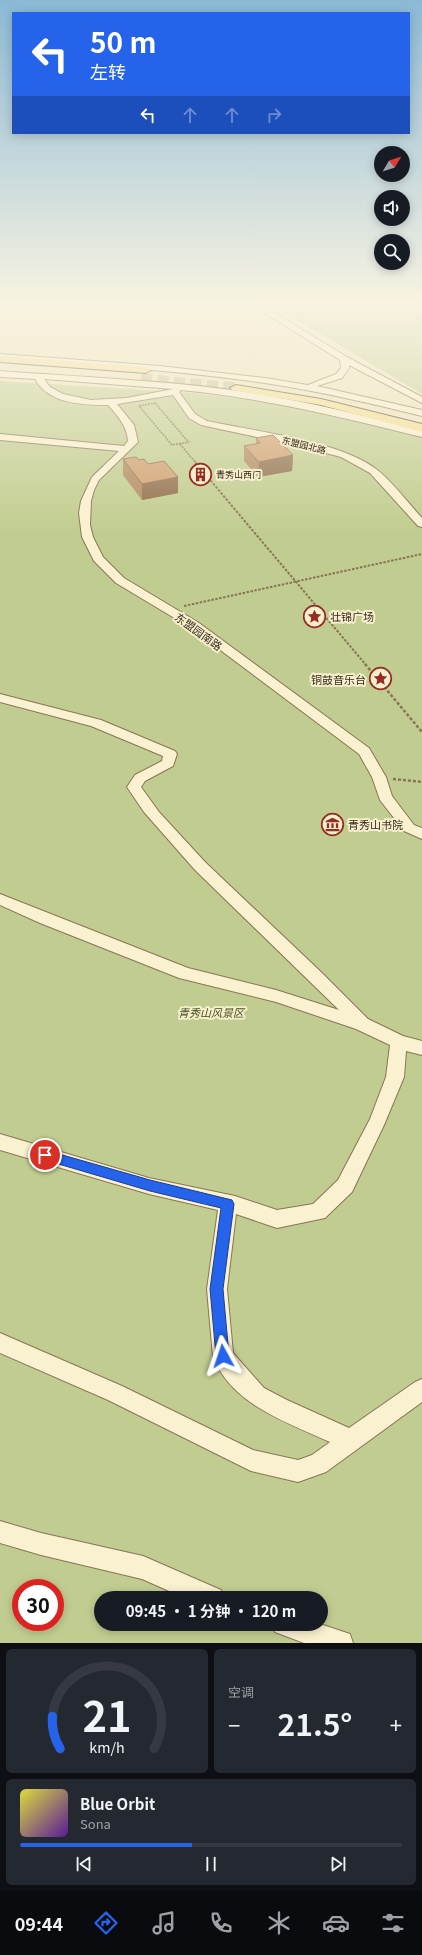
<!DOCTYPE html>
<html lang="zh">
<meta charset="utf-8">
<style>
body{margin:0;font-family:Georgia,"Noto Sans SC",serif;background:#242831;color:#f1f3f6;height:100vh;display:flex;flex-direction:column;font-size:15px;white-space:nowrap}
*{box-sizing:border-box;margin:0}
p{font-size:13px;color:#9ea1a6}
.icon{flex:none;width:22px;height:22px;fill:none;stroke:currentColor;stroke-width:2;stroke-linecap:round;stroke-linejoin:round}
.map{position:relative;height:1643px;overflow:hidden}
.panel{display:flex;flex-direction:column;gap:6px;padding:6px;background:#0d0f14;flex:1}
.panel>*{flex:none}
.hud{position:absolute;left:12px;top:12px;width:398px;height:122px;border-radius:0px;box-shadow:0 2px 10px #0003;background:#2563eb;color:#fff;overflow:hidden}
.needle{width:26px;rotate:51deg}
.controls{position:absolute;left:374px;top:146px;display:grid;gap:8px}
.controls a{display:grid;place-items:center;width:36px;height:36px;border-radius:50%;background:#171b24;box-shadow:0 2px 10px #0003;font-size:20px}
.speed{position:absolute;left:12px;top:1579px;display:flex;gap:8px;font-size:20px;font-weight:700;text-align:center}
.speed>*{display:grid;place-content:center;width:52px;height:52px;border-radius:50%;background:#171b24;box-shadow:0 2px 10px #0003;line-height:1}
.speed .limit{border:6px solid #d22;background:#fff;color:#111}
.pin{position:absolute;display:grid;place-items:center;width:34px;height:34px;color:#fff;margin:-17px;border:2px solid #fff;border-radius:50%;box-shadow:0 1px 4px #0007}
.me{position:absolute;width:44px;margin:-22px;rotate:355deg;stroke-linejoin:round;filter:drop-shadow(0 0 3px #0008)}
.turn{display:flex;align-items:center;gap:14px;height:84px;padding:0 12px;font-size:18px}
.turn .icon{width:52px;height:52px;stroke-width:2.5}
.turn b{display:block;font-size:28px;line-height:34px}
.lanes{display:flex;align-items:center;height:38px;padding:0 12px;background:#0003;justify-content:center;gap:20px;direction:ltr}
.lanes .off{opacity:.35}
.big{font-size:30px;font-weight:700;line-height:1.1}
.panel .tile{flex:1;display:flex;flex-direction:column;justify-content:center;gap:6px;min-width:0;padding:0 14px;border-radius:6px;background:#242831}
.panel .dial{align-items:center;gap:0}
.dial svg{height:104px;overflow:visible;fill:none;stroke:#363941;stroke-width:7;stroke-linecap:round;text-anchor:middle}
.dial text{fill:#f1f3f6;stroke:none}
.song{display:flex;align-items:center;gap:12px}
.cover{width:48px;height:48px;border-radius:6px;background:linear-gradient(135deg,hsl(60 70% 55%),hsl(270 70% 35%))}
.played{height:4px;border-radius:2px;background:linear-gradient(90deg,#2563eb 45%,#363941 45%)}
.keys{display:flex;justify-content:space-around;direction:ltr}
.heat{display:flex;justify-content:space-between;align-items:center;font-size:22px;direction:ltr}
.panel .tiles{flex:1;display:grid;gap:6px;grid-template-columns:1fr 1fr}
.tile:last-child{grid-column:span 2}
.trip{position:absolute;left:94px;top:1591px;width:234px;height:40px;border-radius:20px;background:#171b24;box-shadow:0 2px 10px #0003;font-weight:700;line-height:40px;text-align:center}
.dock{display:flex;height:64px;justify-content:space-around;align-items:center;background:#090b0e;color:#9ea1a6}
.dock .icon{width:28px;height:28px}
.dock .on{color:#2563eb}
.dock b{font-size:18px;color:#f1f3f6}
.map>svg:first-child{display:block}
</style>
<div class="map">
<svg width="422" height="1643" viewBox="0 0 422 1643">
<rect width="100%" height="100%" fill="#efe4bc"/>
<path fill="#c1cd90" fill-rule="evenodd" d="M266,302H422V394Z
M0,381L193,393L280,404L422,437V1643H0ZM21,1588H55V1622H21ZM101,1598H321V1624H101Z"/>
<g fill="none" stroke-linecap="round" stroke-linejoin="round">
<path stroke="#cabf9c" stroke-width="11" stroke-dasharray="11 5.5" stroke-linecap="butt" d="M141,379L236,388"/>
<defs>
<path id="minor" d="M247,302H257L347,357L422,397V403L349,365V368L342,378L317,386L422,410V416C370,403 318,391 265,383C177,370 88,365 0,358V354L160,366L265,378L308,385L336,374L341,368L340,360Z
M0,371C80,377 159,380 239,391C301,400 362,415 422,431V437C342,417 263,398 181,390L179,392L195,414L207,421C253,431 340,441 376,469C390,479 409,504 422,518V527L418,526L370,473L341,457L303,447L201,425L189,418L173,395L117,404L134,425L138,442L99,480L94,490L91,501L90,525L93,537L103,557L124,578L199,623L369,748L386,777L392,796L414,825L422,828V839L404,831L380,800L372,777L359,754L191,628L116,583L94,561L82,537L79,513L81,501L92,477L119,451L0,440V434L124,446L128,441C127,426 118,416 108,405C82,405 49,404 35,379L0,377ZM44,379L173,389L127,398L91,400L63,394L50,387Z
M0,694L101,720L175,751L177,754L173,766L145,781L141,787L159,812L205,862L322,973L368,1019L403,1036L422,1041V1055L406,1051L404,1077L384,1125L352,1192L325,1218L277,1228L236,1214L227,1289L233,1353L264,1388L287,1400L349,1428L415,1382L422,1379V1402L326,1472L298,1482L251,1471L108,1400L0,1353V1333L122,1386L253,1450L298,1460L312,1455L330,1442C287,1422 232,1405 213,1357L207,1289L218,1210L149,1194L0,1150V1134L149,1178L235,1196L277,1210L313,1204L338,1180L370,1119L386,1077L390,1045L356,1029L276,1002L179,978L40,923L0,905V894L188,968L276,990L339,1010L195,870L144,812L127,787L135,775L162,761L163,756L91,726L0,702Z
M0,1521L41,1533L143,1556L221,1590L225,1598H185L142,1579L41,1555L0,1543Z
M271,1624H320L350,1634L353,1643H304L275,1632Z"/>
<path id="major" d="M0,356L146,367L151,370L146,373L0,362Z
M236,385L321,399L422,424V432L321,405L232,390L230,388Z"/>
</defs>
<use href="#minor" stroke="#877455" stroke-width="2"/>
<use href="#major" stroke="#54412a" stroke-width="2"/>
<path stroke="#877455" stroke-width="1.5" stroke-dasharray="2 1" stroke-linecap="butt" d="M155,403L185,438L189,442L172,445L139,406Z
M180,444L196,463"/>
<path stroke="#877455" stroke-width="2" stroke-dasharray="2.5 1.5" stroke-linecap="butt" d="M195,462L366,665
M184,606L422,554"/>
<path stroke="#877455" stroke-width="2.5" stroke-dasharray="3 2" stroke-linecap="butt" d="M365,664L422,732
M393,779L422,782"/>
<use href="#minor" fill="#faf1d0" fill-rule="evenodd"/>
<use href="#major" fill="#f5de91" fill-rule="evenodd"/>
</g>
<path fill="#b28a60" d="M256,438L293,455L292,471L258,477L244,461V446L256,444Z
M123,459L139,460L178,477V493L142,500L123,475Z"/>
<path fill="#91704e" d="M293,455L292,471L258,477L259,462Z
M178,477V493L142,500V484Z"/>
<path fill="#cfa070" stroke="#91704e" d="M273,435L293,455L259,462L244,446L260,443L256,438Z
M136,457L139,460L144,459L148,464L164,461L178,477L142,484L123,459Z"/>
<linearGradient id="sky" x2="0" y2="1"><stop stop-color="#8bb9d5"/><stop offset="0.57" stop-color="#f8f3e1"/><stop offset="1" stop-color="#f8f3e1" stop-opacity="0"/></linearGradient>
<rect width="422" height="532" fill="url(#sky)"/>
<path fill="#2563eb" stroke="#184099" d="M45,1150L150,1180L232,1200L234,1204L223,1289L229,1356L227,1361L223,1363L218,1361L216,1356L210,1289L221,1208L150,1191L45,1160L41,1159L39,1155L41,1152Z"/>
<defs>
<symbol id="building-ring" viewBox="-11 -11 22 22"><circle r="9.5" fill="#f6eecc" stroke="#982c23" stroke-width="1.5"/><path d="M-4-6H4V6H1V3H-1V6H-4ZM-2.5-4.3h1.7v1.8h-1.7ZM.8-4.3h1.7v1.8H.8ZM-2.5-1h1.7V.8h-1.7ZM.8-1h1.7V.8H.8Z" fill="#982c23"/></symbol>
<symbol id="sight-ring" viewBox="-11 -11 22 22"><circle r="9.5" fill="#f6eecc" stroke="#982c23" stroke-width="1.5"/><path d="M0-6L1.8-2.2L6-1.7L2.9 1.2L3.7 5.4L0 3.3L-3.7 5.4L-2.9 1.2L-6-1.7L-1.8-2.2Z" fill="#982c23"/></symbol>
<symbol id="museum-ring" viewBox="-11 -11 22 22"><circle r="9.5" fill="#f6eecc" stroke="#982c23" stroke-width="1.5"/><path d="M0-6L6-3V-2H-6V-3ZM-5-1h2V3h-2ZM-1-1h2V3h-2ZM3-1h2V3H3ZM-6 4H6V6H-6Z" fill="#982c23"/></symbol>
</defs>
<g fill-rule="evenodd">
<use href="#building-ring" x="188" y="462" width="25" height="25"/>
<use href="#sight-ring" x="302" y="604" width="25" height="25"/>
<use href="#sight-ring" x="368" y="666" width="25" height="25"/>
<use href="#museum-ring" x="320" y="812" width="25" height="25"/>
</g>
<g text-anchor="middle" dominant-baseline="central" stroke-width="4" stroke-linejoin="round" paint-order="stroke">
<g font-size="9" fill="#362a1b" stroke="#f6eecc">
<text transform="translate(304 445) rotate(14)">东盟园北路</text>
</g>
<g font-size="9" fill="#362a1b" stroke="#f6eecc" text-anchor="start">
<text x="216" y="474">青秀山西门</text>
</g>
<g font-size="11" fill="#362a1b" stroke="#f6eecc" text-anchor="start">
<text x="330" y="616">壮锦广场</text>
<text x="366" y="679" text-anchor="end">铜鼓音乐台</text>
<text x="348" y="824">青秀山书院</text>
</g>
<g font-size="11" fill="#362a1b" stroke="#f6eecc">
<text transform="translate(199 631) rotate(36)">东盟园南路</text>
</g>
<g font-size="11" font-style="italic" fill="#425320" stroke="#f6eecc">
<text x="211" y="1012">青秀山风景区</text>
</g>
</g>
</svg>
<div class="controls">
<a><svg class="needle" viewBox="-14 -14 28 28"><path d="M0-13l5 13h-10z" fill="#e53935"/><path d="M0 13l5-13h-10z" fill="#9ea1a6"/></svg></a>
<a><svg class="icon" aria-label="sound" viewBox="0 0 24 24"><path d="M4 9h4l5-4v14l-5-4H4zM17 9q2 3 0 6"/></svg></a>
<a><svg class="icon" aria-label="search" viewBox="0 0 24 24"><circle cx="10" cy="10" r="6"/><path d="M15 15l6 6"/></svg></a>
</div>
<div class="speed"><div class="limit">30</div></div>
<div class="pin" style="left:45px;top:1155px;background:#d93025"><svg class="icon" aria-label="arrive" viewBox="0 0 24 24"><path d="M6 21V4h12l-3 4 3 4H6"/></svg></div>
<svg class="me" style="left:223px;top:1356px" viewBox="-20 -20 40 40"><path d="M0-17L14 15 0 8-14 15z" fill="#2563eb" stroke="#fff" stroke-width="4"/></svg>
<div class="trip">09:45 · 1 分钟 · 120 m</div>
<div class="hud">
<div class="turn"><svg class="icon" aria-label="left" viewBox="0 0 24 24"><path d="M17 20v-9H6M10 6l-5 5 5 5"/></svg><div><b>50 m</b>左转</div></div>
<div class="lanes"><svg class="icon" aria-label="left" viewBox="0 0 24 24"><path d="M17 20v-9H6M10 6l-5 5 5 5"/></svg><svg class="icon off" aria-label="ahead" viewBox="0 0 24 24"><path d="M12 20V5M6 11l6-6 6 6"/></svg><svg class="icon off" aria-label="ahead" viewBox="0 0 24 24"><path d="M12 20V5M6 11l6-6 6 6"/></svg><svg class="icon off" aria-label="right" viewBox="0 0 24 24"><path d="M7 20v-9h11M14 6l5 5-5 5"/></svg></div>
</div>
</div>
<section class="panel">
<div class="tiles">
<div class="tile dial"><svg viewBox="0 0 100 80">
<path d="M14 69A42 42 0 1 1 86 69"/>
<path d="M14 69A42 42 0 0 1 8 44" stroke="#2563eb"/>
<text x="50" y="56" font-size="32" font-weight="700">21</text>
<text x="50" y="72" font-size="11">km/h</text>
</svg></div>
<div class="tile"><p>空调</p>
<div class="heat"><a>−</a><b class="big">21.5°</b><a>+</a></div>
</div>
<div class="tile">
<div class="song"><i class="cover"></i><div><b>Blue Orbit</b><p>Sona</p></div></div>
<div class="played"></div>
<div class="keys"><svg class="icon" aria-label="previous" viewBox="0 0 24 24"><path d="M18 5L8 12l10 7zM5 5v14"/></svg><svg class="icon" aria-label="pause" viewBox="0 0 24 24"><path d="M8 5v14M16 5v14"/></svg><svg class="icon" aria-label="next" viewBox="0 0 24 24"><path d="M6 5l10 7-10 7zM19 5v14"/></svg></div>
</div>
</div>
</section>
<nav class="dock">
<b>09:44</b>
<svg class="icon on" aria-label="directions" viewBox="0 0 24 24"><path d="M12 3l9 9-9 9-9-9zM9 14v-3h6M13 9l2 2-2 2"/></svg>
<svg class="icon" aria-label="music" viewBox="0 0 24 24"><path d="M9 18V5l10-2v13"/><circle cx="6" cy="18" r="3"/><circle cx="16" cy="16" r="3"/></svg>
<svg class="icon" aria-label="phone" viewBox="0 0 24 24"><path d="M5 4h4l2 5-3 2q2 4 5 5l2-3 5 2v4C11 20 4 13 5 4z"/></svg>
<svg class="icon" aria-label="climate" viewBox="0 0 24 24"><path d="M12 3v18M4 7l16 10M4 17L20 7"/></svg>
<svg class="icon" aria-label="car" viewBox="0 0 24 24"><path d="M5 17H2v-5l4-1 3-4h7l3 4 3 1v5h-3M9 17h6M6 11h13"/><circle cx="7" cy="17" r="2"/><circle cx="17" cy="17" r="2"/></svg>
<svg class="icon" aria-label="filters" viewBox="0 0 24 24"><path d="M4 7h16M4 17h16"/><circle cx="9" cy="7" r="2"/><circle cx="15" cy="17" r="2"/></svg>
</nav>
